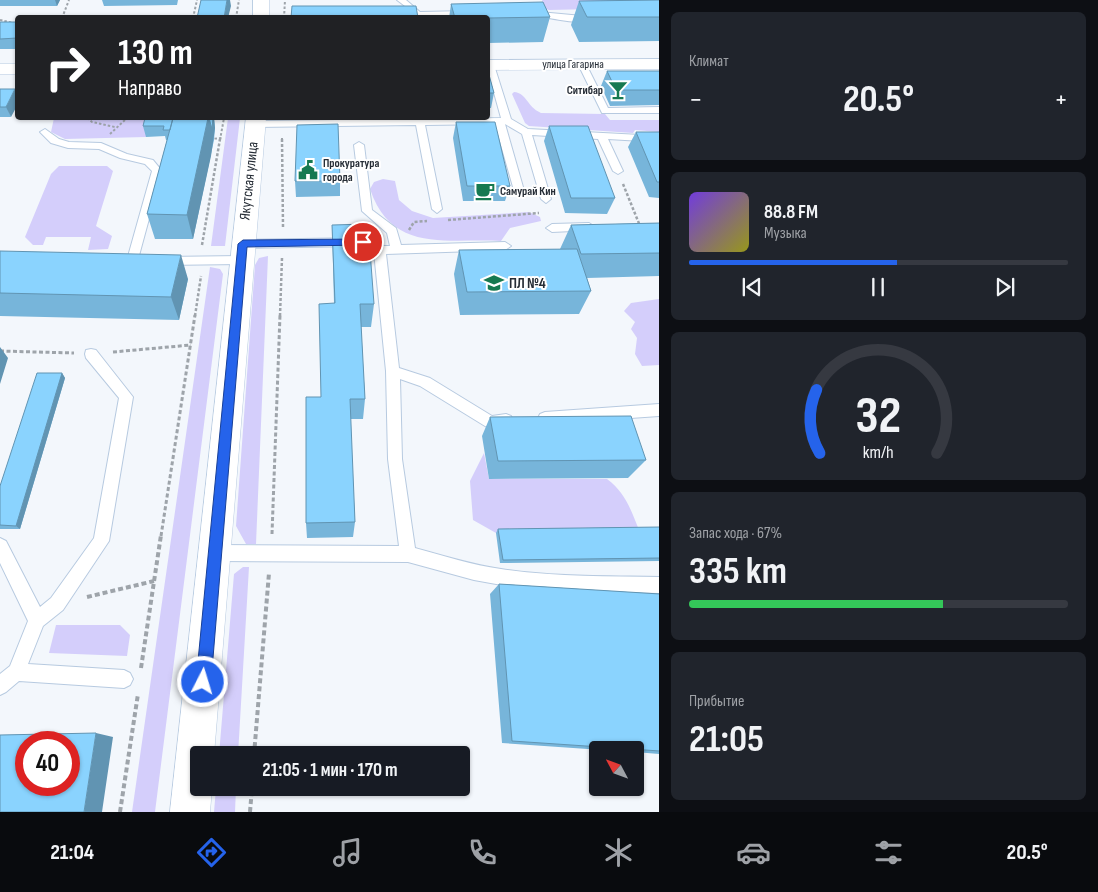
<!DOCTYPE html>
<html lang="ru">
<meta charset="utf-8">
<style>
body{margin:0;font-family:"Sofia Sans Condensed",sans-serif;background:#20242c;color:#f1f3f6;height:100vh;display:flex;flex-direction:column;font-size:19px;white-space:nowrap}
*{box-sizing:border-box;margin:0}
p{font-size:16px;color:#9ea1a6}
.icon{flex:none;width:28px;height:28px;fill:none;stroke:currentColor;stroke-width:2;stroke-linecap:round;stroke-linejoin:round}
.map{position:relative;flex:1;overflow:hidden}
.details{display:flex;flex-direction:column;gap:12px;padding:12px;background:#0d0f14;width:439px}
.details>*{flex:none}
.hud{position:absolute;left:15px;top:15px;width:475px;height:105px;border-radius:5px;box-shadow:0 1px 4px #0004;background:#202124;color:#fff;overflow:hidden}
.needle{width:32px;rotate:311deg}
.buttons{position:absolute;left:589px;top:741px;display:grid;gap:10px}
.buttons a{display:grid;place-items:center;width:55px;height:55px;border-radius:5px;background:#171b24;box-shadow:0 1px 4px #0004;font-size:25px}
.speed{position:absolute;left:15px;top:731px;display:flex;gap:10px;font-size:25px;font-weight:700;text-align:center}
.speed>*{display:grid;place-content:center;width:65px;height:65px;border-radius:50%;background:#171b24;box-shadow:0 1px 4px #0004;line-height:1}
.speed .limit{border:8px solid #d22;background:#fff;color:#111}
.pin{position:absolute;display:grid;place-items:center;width:42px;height:42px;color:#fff;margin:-21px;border:2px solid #fff;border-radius:50%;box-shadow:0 1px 5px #0007}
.me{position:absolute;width:55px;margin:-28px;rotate:5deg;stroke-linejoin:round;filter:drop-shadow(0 0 4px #0008)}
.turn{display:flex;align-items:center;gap:18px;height:105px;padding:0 20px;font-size:22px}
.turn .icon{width:65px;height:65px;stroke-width:2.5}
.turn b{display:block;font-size:35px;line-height:42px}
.big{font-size:38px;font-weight:700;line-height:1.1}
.details .widget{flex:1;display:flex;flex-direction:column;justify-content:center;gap:8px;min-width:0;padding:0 18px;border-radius:8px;background:#20242c}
.details .dial{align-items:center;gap:0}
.dial svg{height:130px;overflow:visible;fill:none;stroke:#363941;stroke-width:7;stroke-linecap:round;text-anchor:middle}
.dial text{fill:#f1f3f6;stroke:none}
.song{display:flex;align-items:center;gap:15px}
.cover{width:60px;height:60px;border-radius:8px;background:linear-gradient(135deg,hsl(260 70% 55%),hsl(60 70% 35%))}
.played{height:5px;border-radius:2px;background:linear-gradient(90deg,#2563eb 55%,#363941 55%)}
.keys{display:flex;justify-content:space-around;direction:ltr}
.heat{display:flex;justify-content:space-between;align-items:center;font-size:28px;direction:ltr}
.charge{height:8px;border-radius:4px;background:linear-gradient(90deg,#34c759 67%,#363941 0)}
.trip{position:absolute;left:190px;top:746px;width:280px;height:50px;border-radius:5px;background:#171b24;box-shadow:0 1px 4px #0004;font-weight:700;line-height:50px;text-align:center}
.tabs{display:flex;height:80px;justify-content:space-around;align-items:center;background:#090b0e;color:#9ea1a6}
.tabs .icon{width:35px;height:35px}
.tabs .selected{color:#2563eb}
.tabs b{font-size:22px;color:#f1f3f6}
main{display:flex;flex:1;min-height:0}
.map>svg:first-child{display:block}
</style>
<main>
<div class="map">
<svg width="660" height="812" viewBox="0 0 660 812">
<rect width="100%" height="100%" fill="#f3f7fc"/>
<path fill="#d4cefb" d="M542,0H652L656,1L593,9L549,10L546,9Z
M514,92C527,93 526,106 541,113L605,114L610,120H659V132L635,130L633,133L529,126L525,123L512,94Z
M54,118H150L146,137L65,139L51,132Z
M228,118H240L225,246H211Z
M59,166H107L113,171L96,226L112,236L108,249L88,250L91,237H46L43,245H33L25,237L51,174Z
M383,179L395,181L399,200L412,211L433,218L529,212L540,217L541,221L510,228L501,241C447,238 392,254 370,189L374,182Z
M268,256L256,544H246L236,526L255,265L259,258Z
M210,267L220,269L223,274L155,812H132Z
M659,299V365L642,366L635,354L637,338L631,329L635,322L624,311L631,303Z
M484,453L489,479H607C625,492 631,510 639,530L496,533L473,520L470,481Z
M243,567H249L238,755H219L234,574Z
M56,625H120L130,635L127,656L49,653Z
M216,788H236L235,812H214Z"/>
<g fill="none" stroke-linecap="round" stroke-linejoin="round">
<defs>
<path id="service" d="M397,0H406L420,12L468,11L472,13L468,15L418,16Z
M529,11L593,17L597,19C586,27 547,17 532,15H529Z
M582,61L586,64L608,108L660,107V113H602L578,64Z
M490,62L494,65L511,119L528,129L660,136V142L608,139L623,171L618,174L613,171L598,139L532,135L551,199L546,203L541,199L522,134L505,124L525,194L520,198L515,194L495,124L425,125L442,209L437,213L432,209L416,125L255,127L250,124L255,121L501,118L488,71V63Z
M45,129L59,139L69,142L101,143L127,154L153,160L162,171L137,263L133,264L127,260L152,171L145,164L120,158L99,149L68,148L51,143L40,132Z
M359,142L364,145L372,210L396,228L401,245L505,242L511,246L505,250L386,254L399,368L430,378L492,416L506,414L511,416L513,420L511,424C503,427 493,429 485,426L420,386L400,379L402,459L415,548C444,556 472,565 501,569C553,577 607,576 660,577V593L568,591L513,587L474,580L408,562L216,561L210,558L208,553L210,548L216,545L399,546L388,459L386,371L374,252L363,246L243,248L237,244L243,240L363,238L378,242L383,246H390L387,233L362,211L354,145Z
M589,223L595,227L593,230L552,232L546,228L552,224Z
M241,256L247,260L241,264L164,265L158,261L164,257Z
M91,349L96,350L133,397L109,541L63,610L43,626L28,664L124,670L130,673L133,679L130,685L124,688L19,681L6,692L0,695V674L10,666L28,621L0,563V538L6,541L40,607L51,598L94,538L119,398L86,358L85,354L86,350Z
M660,404V416L545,424L540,422L538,418L540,414L545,412Z"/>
<path id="tertiary" d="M253,0H269V18H253Z
M246,118H266L214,755H199V788H212L210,812H170Z"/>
<path id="secondary" d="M660,59V69L488,70V60Z
M0,64H18V74H0Z"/>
</defs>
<use href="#service" stroke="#b7cae0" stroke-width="2"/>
<use href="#tertiary" stroke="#b7cae0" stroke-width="1"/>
<use href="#secondary" stroke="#b7cae0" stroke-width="1"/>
<path stroke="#9ea4aa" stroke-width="2" stroke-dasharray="2.5 2" stroke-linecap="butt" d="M62,18L69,0
M193,18L197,0
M236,18L239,0
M284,18L285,0
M0,20L13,23
M87,118L92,122L115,127
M110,134L127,118
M282,138V140
M210,139L222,138
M220,140L224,118"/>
<path stroke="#9ea4aa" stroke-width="2.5" stroke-dasharray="3 2" stroke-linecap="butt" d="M282,139L283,227
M623,184L640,226
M448,220L539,213
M409,230L414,222L427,221
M202,245L220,139
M195,316L201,276
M280,316L282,258"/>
<path stroke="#9ea4aa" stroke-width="3" stroke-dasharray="4 2.5" stroke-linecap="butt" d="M0,351L74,353
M113,352L191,345
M272,534L280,315
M161,536L195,315"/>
<path stroke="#9ea4aa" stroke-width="4" stroke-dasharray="5 3" stroke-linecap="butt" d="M87,597L154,581
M141,668L161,535
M254,755L269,573
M120,812L138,694
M250,812L252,788"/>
<use href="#service" fill="#fff" fill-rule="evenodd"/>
<use href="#tertiary" fill="#fff" fill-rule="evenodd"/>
<use href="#secondary" fill="#fff" fill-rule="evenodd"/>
</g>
<path fill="#77b5da" d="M0,0H60L57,6H0Z
M102,0H178L177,5L104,6Z
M660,0V41L579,42L571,25L579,1Z
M451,4L550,17L543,42L488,43V18H449Z
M0,22H18V49H0Z
M488,71L494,93L491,108H488Z
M607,71H660V105L610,106L601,86Z
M0,89L11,117H0Z
M214,118L215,128L214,140L193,239H155L147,214L167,140H166L165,136L146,137L143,126Z
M456,122L510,186L505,201H463L453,138Z
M549,126L615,198L607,214L565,213L544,141Z
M636,132H660V198L649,197L628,147Z
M295,181H340V196L296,197Z
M660,223V276L587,278L591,291L579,314L460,315L454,274L459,250L560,249L571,225Z
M332,225L374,304L371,327H361L365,399L363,419H350L355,522L353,537L307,538L306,523L321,397L334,303Z
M0,251L188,279L179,320L0,316Z
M62,373L65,378L20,529H0V486Z
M490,417L646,460L628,478L489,479L482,436Z
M660,527V561L500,563L496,533L498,529Z
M499,584L660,594V754L635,752V750H602L502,743L490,594Z"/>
<path fill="#6194b2" d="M55,0H60L57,6Z
M227,0H230L231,6L228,18H224Z
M15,89L18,96V104L11,117L6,107Z
M208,118H214L215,128L211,156L193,239L187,215Z
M181,255L188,279L179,320L171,297Z
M0,347L8,358L0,384Z
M62,373L65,378L20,529L16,526Z
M96,733L113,737L102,812H84Z"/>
<path fill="#8ad3fe" stroke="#6194b2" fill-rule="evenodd" d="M201,0H227L224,18H197Z
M660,0V17H587L579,1Z
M543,2L550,17L488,18H455L451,4Z
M292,6H416L418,18H291Z
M0,22H18L17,38L0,39Z
M488,71L494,93H488Z
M607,71H660V90H616Z
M0,89H15L6,107H0Z
M145,118H173L170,130H163L164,126H143Z
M173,118H208L187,215L147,214Z
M209,118H213L212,129Z
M456,122H495L510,186H467Z
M338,124L340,181H295L297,125Z
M549,126H588L615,198H571Z
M636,132H660V182H657Z
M660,223V253L581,254L571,225Z
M368,224L374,304H360L365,399H350L355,522L306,523V397H321L319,304L335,303L332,225Z
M577,249L591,291L467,292L459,250Z
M0,251L181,255L171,297L0,293Z
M37,373H62L16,526L0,525V486Z
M631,416L646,460L498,461L490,417Z
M660,527V558L503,560L498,529Z
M499,584L660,594V751L512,741Z
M96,733L84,812H0V735ZM26,742H69V785H26Z"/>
<path fill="#2563eb" stroke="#184099" d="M363,239L368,242L363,245L247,247L211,682L208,688L203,690L198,688L196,682L238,244L243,240Z"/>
<defs>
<symbol id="bar-bare" viewBox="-9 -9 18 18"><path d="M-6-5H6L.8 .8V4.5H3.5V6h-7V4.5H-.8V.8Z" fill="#167951" stroke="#fff" stroke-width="2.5" paint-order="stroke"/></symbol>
<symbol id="civic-bare" viewBox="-9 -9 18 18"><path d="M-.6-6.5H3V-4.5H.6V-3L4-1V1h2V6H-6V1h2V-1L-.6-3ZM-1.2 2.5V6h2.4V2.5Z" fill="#167951" stroke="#fff" stroke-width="2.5" paint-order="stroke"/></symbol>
<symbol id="cafe-bare" viewBox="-9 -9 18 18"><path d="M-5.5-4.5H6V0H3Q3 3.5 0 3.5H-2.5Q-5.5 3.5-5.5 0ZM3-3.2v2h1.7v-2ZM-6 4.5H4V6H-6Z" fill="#167951" stroke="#fff" stroke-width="2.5" paint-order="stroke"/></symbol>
<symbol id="school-bare" viewBox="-9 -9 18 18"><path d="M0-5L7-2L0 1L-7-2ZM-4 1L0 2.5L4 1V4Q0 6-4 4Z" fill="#167951" stroke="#fff" stroke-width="2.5" paint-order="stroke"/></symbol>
</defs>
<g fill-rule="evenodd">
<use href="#bar-bare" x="604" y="76" width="28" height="28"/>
<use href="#civic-bare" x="294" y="156" width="28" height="28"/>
<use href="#cafe-bare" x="471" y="177" width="28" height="28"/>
<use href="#school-bare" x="480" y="269" width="28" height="28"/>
</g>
<g text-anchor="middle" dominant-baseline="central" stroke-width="4" stroke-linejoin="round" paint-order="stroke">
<g font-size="12" fill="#262d36" stroke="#fff">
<text x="573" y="64">улица Гагарина</text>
</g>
<g font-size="12" font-weight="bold" fill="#262d36" stroke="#fff" text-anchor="start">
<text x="603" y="90" text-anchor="end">Ситибар</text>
<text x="323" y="163">Прокуратура<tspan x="323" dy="14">города</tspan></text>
<text x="500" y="191">Самурай Кин</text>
</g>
<g font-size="15" fill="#262d36" stroke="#fff">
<text transform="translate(249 181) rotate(-84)">Якутская улица</text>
</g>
<g font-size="15" font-weight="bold" fill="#262d36" stroke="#fff" text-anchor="start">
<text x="509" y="283">ПЛ №4</text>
</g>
</g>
</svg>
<div class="buttons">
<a><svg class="needle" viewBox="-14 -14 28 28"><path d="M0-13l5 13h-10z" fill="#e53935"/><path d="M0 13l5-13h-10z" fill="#9ea1a6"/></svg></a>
</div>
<div class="speed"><div class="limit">40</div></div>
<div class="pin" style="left:363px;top:242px;background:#d93025"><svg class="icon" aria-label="arrive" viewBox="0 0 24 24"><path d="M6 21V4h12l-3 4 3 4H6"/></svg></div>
<svg class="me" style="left:203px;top:682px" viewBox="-20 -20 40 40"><circle r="17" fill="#2563eb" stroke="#fff" stroke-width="3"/><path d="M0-11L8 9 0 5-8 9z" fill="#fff"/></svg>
<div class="trip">21:05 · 1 мин · 170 m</div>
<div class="hud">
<div class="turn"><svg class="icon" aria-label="right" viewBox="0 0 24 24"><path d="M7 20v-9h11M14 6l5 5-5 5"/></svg><div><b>130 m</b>Направо</div></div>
</div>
</div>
<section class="details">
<div class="widget"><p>Климат</p>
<div class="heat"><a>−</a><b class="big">20.5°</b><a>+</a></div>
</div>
<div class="widget">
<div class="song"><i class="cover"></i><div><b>88.8 FM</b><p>Музыка</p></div></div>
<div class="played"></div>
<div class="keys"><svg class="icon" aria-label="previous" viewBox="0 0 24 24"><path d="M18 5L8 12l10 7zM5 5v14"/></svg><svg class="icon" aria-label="pause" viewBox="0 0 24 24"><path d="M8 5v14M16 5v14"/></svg><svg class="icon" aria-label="next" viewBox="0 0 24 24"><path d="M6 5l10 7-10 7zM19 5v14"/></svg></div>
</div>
<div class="widget dial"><svg viewBox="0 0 100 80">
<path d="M14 69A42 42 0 1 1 86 69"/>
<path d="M14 69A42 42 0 0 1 12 30" stroke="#2563eb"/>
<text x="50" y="56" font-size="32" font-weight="700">32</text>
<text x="50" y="72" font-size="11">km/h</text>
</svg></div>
<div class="widget"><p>Запас хода · 67%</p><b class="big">335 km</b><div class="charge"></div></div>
<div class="widget"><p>Прибытие</p><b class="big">21:05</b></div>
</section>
</main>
<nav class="tabs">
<b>21:04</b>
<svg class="icon selected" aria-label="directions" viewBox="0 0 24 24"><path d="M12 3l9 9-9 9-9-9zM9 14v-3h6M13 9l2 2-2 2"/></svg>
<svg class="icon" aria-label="music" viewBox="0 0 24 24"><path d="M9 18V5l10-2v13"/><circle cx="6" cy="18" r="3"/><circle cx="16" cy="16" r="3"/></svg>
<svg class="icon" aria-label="phone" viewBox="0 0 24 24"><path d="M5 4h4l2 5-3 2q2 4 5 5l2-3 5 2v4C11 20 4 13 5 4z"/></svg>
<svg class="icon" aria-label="climate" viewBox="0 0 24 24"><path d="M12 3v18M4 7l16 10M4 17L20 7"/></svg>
<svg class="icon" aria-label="car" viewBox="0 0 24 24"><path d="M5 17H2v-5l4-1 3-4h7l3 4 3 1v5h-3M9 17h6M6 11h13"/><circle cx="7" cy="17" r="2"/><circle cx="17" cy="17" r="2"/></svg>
<svg class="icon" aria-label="filters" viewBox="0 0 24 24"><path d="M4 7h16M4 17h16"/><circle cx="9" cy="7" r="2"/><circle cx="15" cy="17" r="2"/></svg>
<b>20.5°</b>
</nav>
